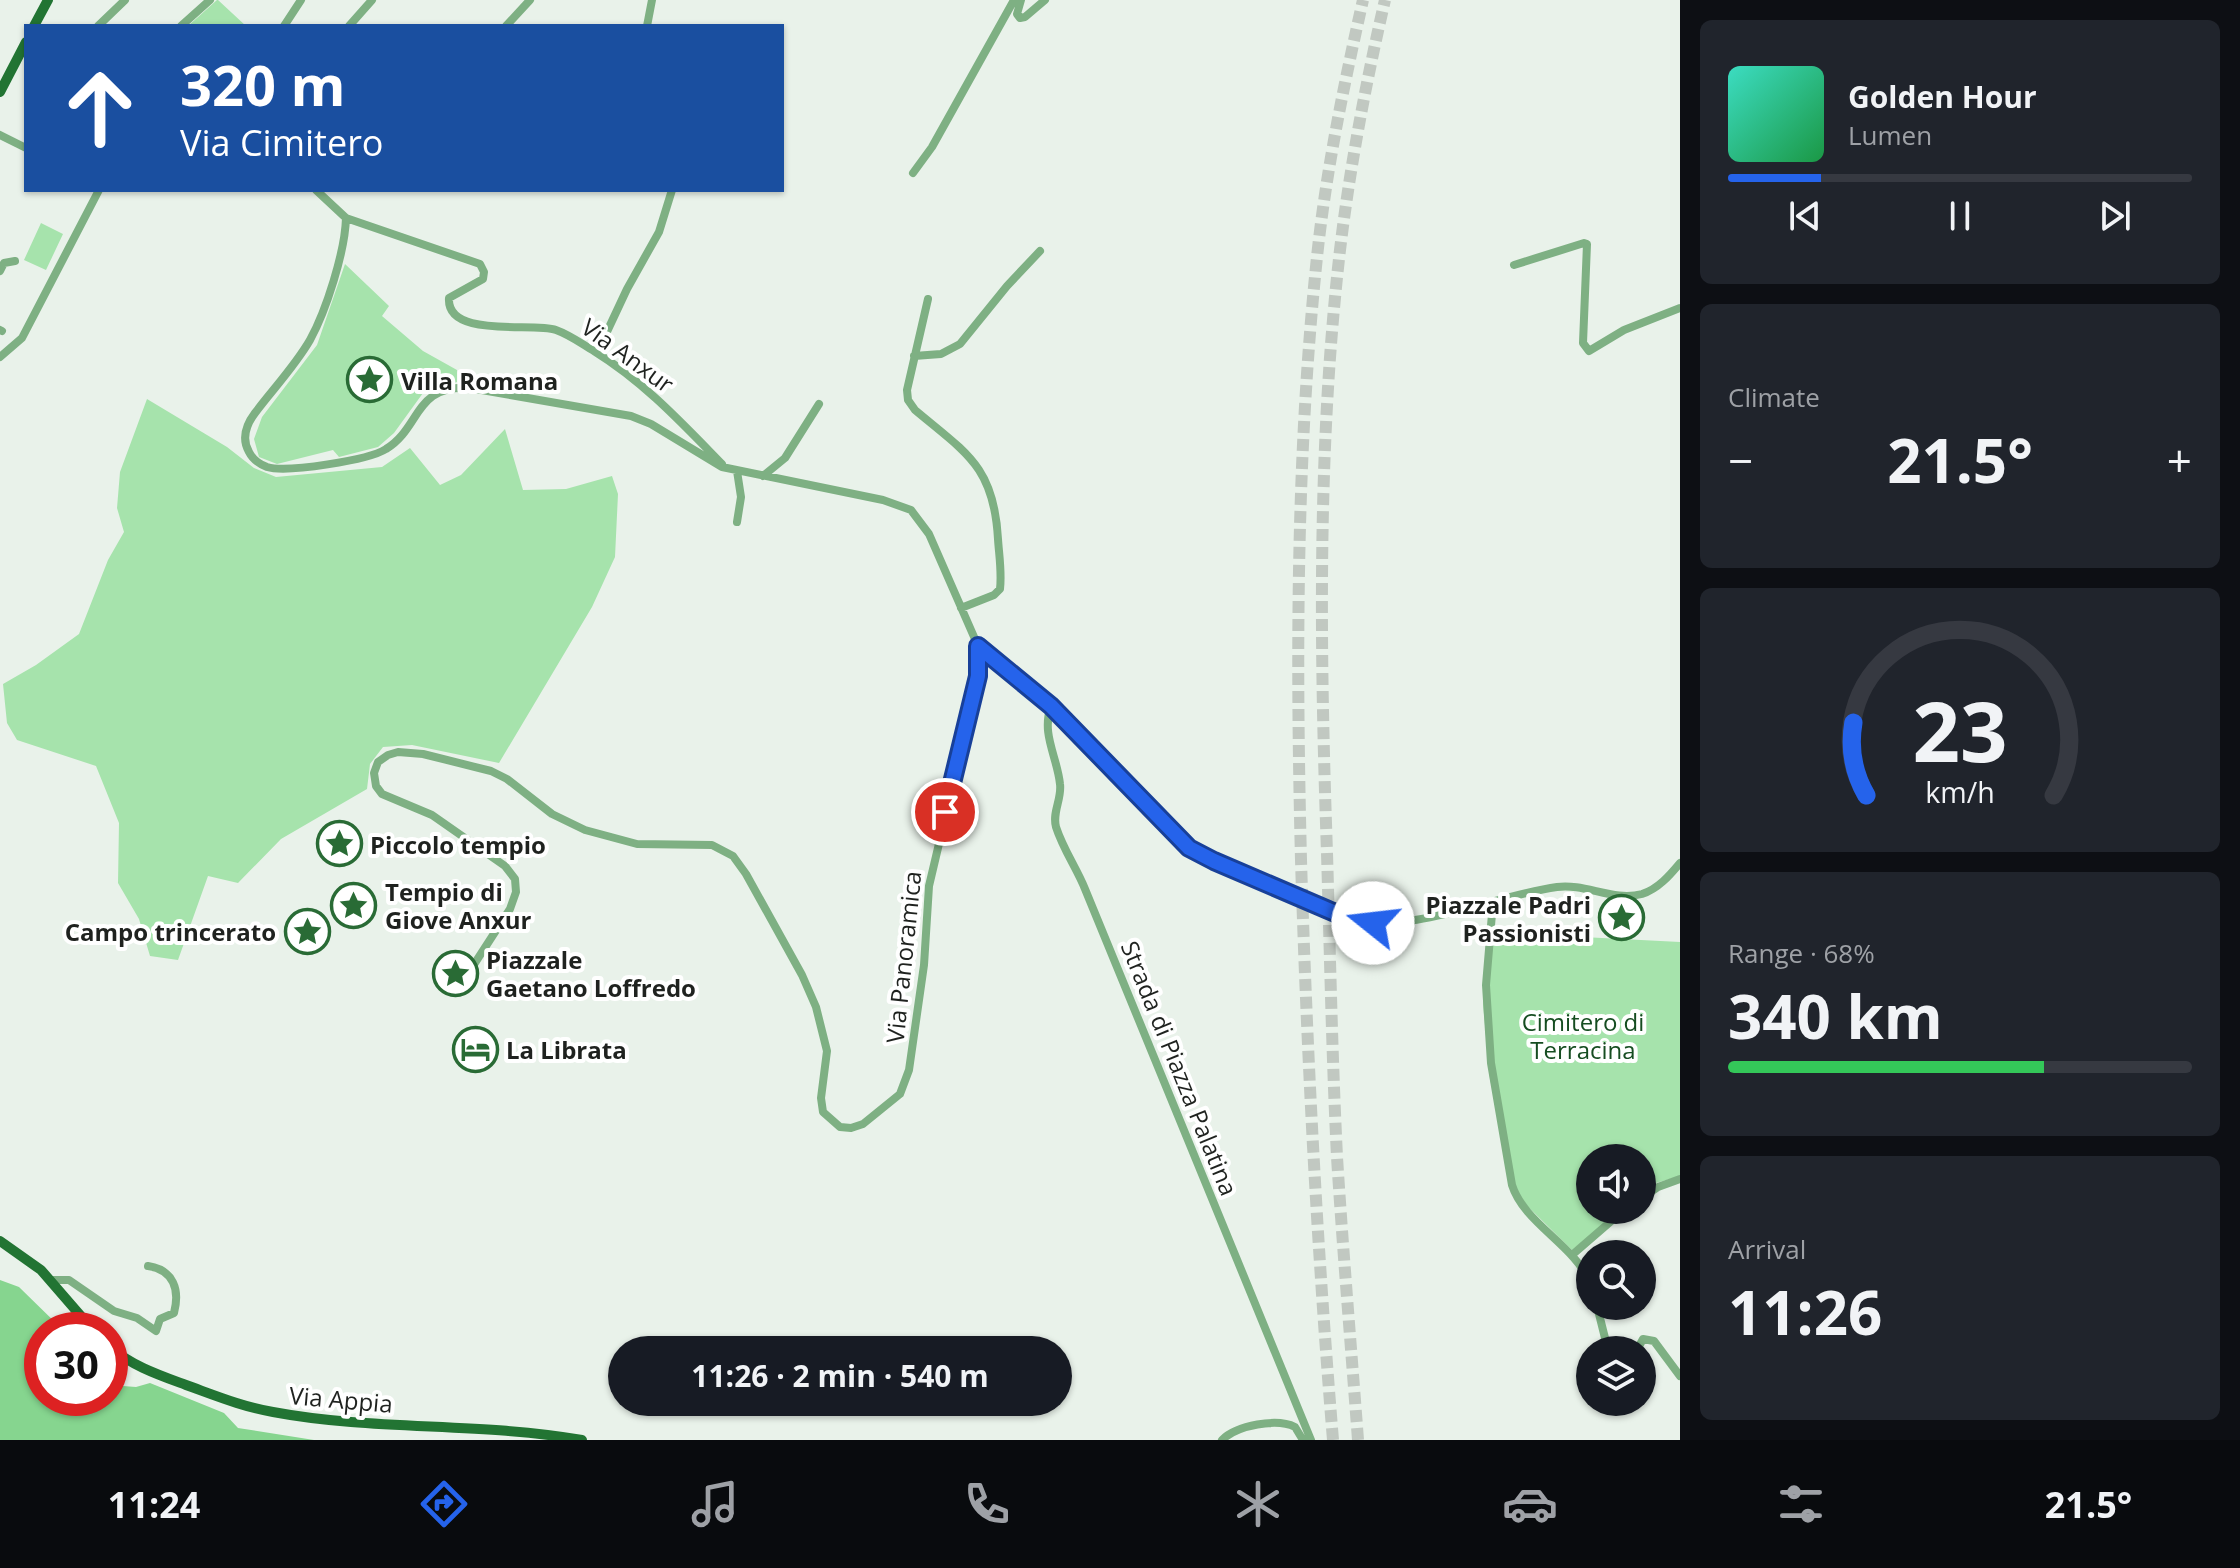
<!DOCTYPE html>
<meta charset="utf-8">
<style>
body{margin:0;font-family:"Open Sans",sans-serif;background:#20242c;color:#f1f3f6;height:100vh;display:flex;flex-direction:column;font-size:30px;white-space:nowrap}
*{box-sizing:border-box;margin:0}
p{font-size:26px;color:#9ea1a6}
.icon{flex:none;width:44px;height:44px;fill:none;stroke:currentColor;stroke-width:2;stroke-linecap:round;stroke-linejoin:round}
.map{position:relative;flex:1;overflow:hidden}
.side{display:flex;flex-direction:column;gap:20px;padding:20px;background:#0d0f14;width:560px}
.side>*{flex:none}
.banner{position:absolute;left:24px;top:24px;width:760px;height:168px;border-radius:0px;box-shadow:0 2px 6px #0004;background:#1a4fa0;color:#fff;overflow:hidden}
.tools{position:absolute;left:1576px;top:1144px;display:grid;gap:16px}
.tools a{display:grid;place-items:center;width:80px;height:80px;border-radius:50%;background:#171b24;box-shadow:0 2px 6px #0004;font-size:40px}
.speed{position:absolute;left:24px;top:1312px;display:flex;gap:16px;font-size:40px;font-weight:700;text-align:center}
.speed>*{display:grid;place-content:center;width:104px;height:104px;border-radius:50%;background:#171b24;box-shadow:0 2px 6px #0004;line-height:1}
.speed .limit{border:12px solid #d22;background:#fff;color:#111}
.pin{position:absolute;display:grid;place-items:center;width:68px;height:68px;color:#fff;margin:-34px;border:4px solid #fff;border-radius:50%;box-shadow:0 2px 8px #0007}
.me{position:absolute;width:88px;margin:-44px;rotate:286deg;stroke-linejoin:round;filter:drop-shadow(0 0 6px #0008)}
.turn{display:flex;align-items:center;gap:28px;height:168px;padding:0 24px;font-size:36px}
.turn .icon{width:104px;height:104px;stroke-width:2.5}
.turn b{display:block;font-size:56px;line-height:68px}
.big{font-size:60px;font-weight:700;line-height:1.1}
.side .tile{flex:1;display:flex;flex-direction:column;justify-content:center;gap:12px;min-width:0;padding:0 28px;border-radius:12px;background:#20242c}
.side .dial{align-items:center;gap:0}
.dial svg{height:208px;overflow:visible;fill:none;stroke:#363941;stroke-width:7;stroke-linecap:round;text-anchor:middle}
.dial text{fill:#f1f3f6;stroke:none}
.song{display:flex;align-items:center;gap:24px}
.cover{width:96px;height:96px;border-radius:12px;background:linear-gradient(135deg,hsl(170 70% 55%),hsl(140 70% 35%))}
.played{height:8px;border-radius:4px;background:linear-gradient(90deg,#2563eb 20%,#363941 20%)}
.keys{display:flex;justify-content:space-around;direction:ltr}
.heat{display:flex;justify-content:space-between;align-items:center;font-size:44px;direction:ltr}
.charge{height:12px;border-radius:6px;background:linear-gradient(90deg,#34c759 68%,#363941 0)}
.trip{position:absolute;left:608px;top:1336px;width:464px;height:80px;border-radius:40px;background:#171b24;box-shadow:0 2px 6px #0004;font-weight:700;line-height:80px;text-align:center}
.menu{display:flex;height:128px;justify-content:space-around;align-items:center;background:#090b0e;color:#9ea1a6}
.menu .icon{width:56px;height:56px}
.menu .on{color:#2563eb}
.menu b{font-size:36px;color:#f1f3f6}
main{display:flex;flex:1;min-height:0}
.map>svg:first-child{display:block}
</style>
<main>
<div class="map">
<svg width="1680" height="1440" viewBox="0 0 1680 1440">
<rect width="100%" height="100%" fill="#e9f2ea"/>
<path fill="#a6e3ac" d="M218,0L246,26H188L217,0Z
M41,223L63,234L46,270L24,260Z
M345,264L389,306L382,316L423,351L457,370V382L423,393L394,433L378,447L339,457L333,450L277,464L259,457L254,439L262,417L317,345Z
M147,399L227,447L254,468L276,477L382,467L410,448L440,485L461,475L505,429L523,490L566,489L612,476L618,494L615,557L592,607L499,763L412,745L383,747L370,764L367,789L281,839L238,883L208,876L178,960L150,956L139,919L118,883L119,823L96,766L17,740L7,723L3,684L36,665L79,634L108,560L124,532L117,508L120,472Z
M1488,932L1680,942V1176L1656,1183L1642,1194V1158H1590V1210H1622L1572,1250L1515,1194L1490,1079L1483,1004Z"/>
<path fill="#86d58f" d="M0,1280L19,1287L63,1330H42V1398H110V1385L136,1387L150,1383L224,1413L238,1428L314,1440H0Z"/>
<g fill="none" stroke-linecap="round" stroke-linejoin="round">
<path stroke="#c1c8c1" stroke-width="12" stroke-dasharray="12 6" stroke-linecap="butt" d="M1333,1440C1317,1247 1307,1054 1301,860C1296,659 1296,457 1317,257C1326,171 1344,84 1363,0
M1358,1440C1351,1346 1343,1252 1337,1157C1332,1056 1330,954 1327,853C1320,653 1317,449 1340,250C1350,166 1366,82 1385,0"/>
<path stroke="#7eb083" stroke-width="8" d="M1021,0L1017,14L1020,18L1025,17L1045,0
M98,26L125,0
M181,26L210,0
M284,26L301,0
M349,26L372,0
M506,26L530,0
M647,26L652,0
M0,135L26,148
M913,173L932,147L1014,0
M316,190L346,218L480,264L484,272L483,279L449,298C446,339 533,322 556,330C570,335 582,344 594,351C644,382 681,422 722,464
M346,218C345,252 326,311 310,340C295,366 273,389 255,413C246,425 241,438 249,452C253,460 259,464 267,467C287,473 369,460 386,449C421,428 414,384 470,388L631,416L651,424L722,467L883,500L911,510L929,534L978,646L979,667L976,687L929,886L924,965L909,1070L900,1094L863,1124L851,1128L840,1127L823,1112L821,1098L827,1051L816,1007L802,975L746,874L733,856L712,845L637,844L585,830L552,814L507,779L491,771L423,754L398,752L388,755L378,762L374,773L376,786L382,794L432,815L505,866L515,879L516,892L510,909L462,983
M1514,265L1584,243L1587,244L1583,343L1589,351L1624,330L1680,308
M0,271L4,263L15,261
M928,299L907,390L908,400L915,410C966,453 994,466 998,539C999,555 1002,572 1000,589L994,595L961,608
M0,330L2,331
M597,353L627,289L659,232L672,190
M914,356L941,354L960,344L1007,286L1040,251
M0,357L22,338L99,190
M763,476L785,458L819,404
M737,522L741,497L737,471
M979,646L1051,706L1189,848L1214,861L1351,919C1411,935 1496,895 1557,887C1585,883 1614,902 1642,894C1658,889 1670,875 1680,863
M1051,706C1041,734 1057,756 1060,784C1062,799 1052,812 1056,827C1063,849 1077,869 1085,889L1311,1440
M1493,902L1486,985L1491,1063L1512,1185C1524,1223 1573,1244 1590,1282
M1642,1198L1658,1187L1680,1179
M1572,1255L1624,1210
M50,1280H69L114,1311L137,1318L156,1331L160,1319L174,1313C180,1290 174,1270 148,1266
M1597,1306L1608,1350
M1637,1350L1643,1339L1654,1341L1680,1376
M1222,1440C1237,1425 1277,1418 1295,1427L1303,1440"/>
<path stroke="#227433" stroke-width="10" d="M34,26L48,0
M0,92L26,42
M0,1241L41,1270L93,1330
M110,1347C132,1366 159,1375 186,1385C214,1395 243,1407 273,1412C374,1431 480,1422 582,1440"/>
</g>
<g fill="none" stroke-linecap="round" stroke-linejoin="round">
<defs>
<path id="route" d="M945,812L978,676V646L1051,706L1189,848L1214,861L1340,915L1373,923"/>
</defs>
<use href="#route" stroke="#184099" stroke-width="20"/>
<use href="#route" stroke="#2563eb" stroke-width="14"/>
</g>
<defs>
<symbol id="sight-ring" viewBox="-11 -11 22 22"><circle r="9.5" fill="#fff" stroke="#296b35" stroke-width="1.5"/><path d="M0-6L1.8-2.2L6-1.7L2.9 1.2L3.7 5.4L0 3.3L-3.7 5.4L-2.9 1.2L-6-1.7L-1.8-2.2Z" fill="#296b35"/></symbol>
<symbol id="hotel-ring" viewBox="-11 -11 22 22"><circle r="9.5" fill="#fff" stroke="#296b35" stroke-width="1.5"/><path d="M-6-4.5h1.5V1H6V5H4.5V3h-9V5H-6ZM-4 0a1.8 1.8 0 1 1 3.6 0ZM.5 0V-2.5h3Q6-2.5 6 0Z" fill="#296b35"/></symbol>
</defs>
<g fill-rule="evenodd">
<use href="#sight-ring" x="344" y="354" width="51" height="51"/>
<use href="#sight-ring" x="314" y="818" width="51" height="51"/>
<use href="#sight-ring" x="328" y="880" width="51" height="51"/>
<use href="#sight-ring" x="1596" y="892" width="51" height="51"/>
<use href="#sight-ring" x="282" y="906" width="51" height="51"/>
<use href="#sight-ring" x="430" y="948" width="51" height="51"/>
<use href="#hotel-ring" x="450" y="1024" width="51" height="51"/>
</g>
<g text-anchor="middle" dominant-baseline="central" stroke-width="8" stroke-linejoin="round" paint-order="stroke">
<g font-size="24" fill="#1f221f" stroke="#fff">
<text transform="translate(628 355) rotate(36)">Via Anxur</text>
<text transform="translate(903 957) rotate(-84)">Via Panoramica</text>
<text transform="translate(1180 1068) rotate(68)">Strada di Piazza Palatina</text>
<text transform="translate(341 1399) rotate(5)">Via Appia</text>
</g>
<g font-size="24" font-weight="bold" fill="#1f221f" stroke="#fff" text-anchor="start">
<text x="401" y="380">Villa Romana</text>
<text x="370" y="844">Piccolo tempio</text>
<text x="385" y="891">Tempio di<tspan x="385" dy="28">Giove Anxur</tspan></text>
<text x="1591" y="904" text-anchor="end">Piazzale Padri<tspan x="1591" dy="28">Passionisti</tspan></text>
<text x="276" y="931" text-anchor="end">Campo trincerato</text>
<text x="486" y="959">Piazzale<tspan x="486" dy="28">Gaetano Loffredo</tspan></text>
<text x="506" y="1049">La Librata</text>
</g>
<g font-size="24" fill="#164d21" stroke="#fff">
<text x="1583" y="1021">Cimitero di<tspan x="1583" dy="28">Terracina</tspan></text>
</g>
</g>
</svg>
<div class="tools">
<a><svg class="icon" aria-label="sound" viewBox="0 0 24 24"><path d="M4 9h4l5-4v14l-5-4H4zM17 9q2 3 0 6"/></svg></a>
<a><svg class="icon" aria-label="search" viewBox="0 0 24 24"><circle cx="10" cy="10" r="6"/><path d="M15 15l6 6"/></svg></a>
<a><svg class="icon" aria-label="layers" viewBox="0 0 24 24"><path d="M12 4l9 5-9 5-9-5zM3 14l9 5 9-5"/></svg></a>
</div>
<div class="speed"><div class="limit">30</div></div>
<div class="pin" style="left:945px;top:812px;background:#d93025"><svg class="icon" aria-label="arrive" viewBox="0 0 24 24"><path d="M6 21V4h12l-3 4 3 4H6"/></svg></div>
<svg class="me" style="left:1373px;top:923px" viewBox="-20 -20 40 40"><circle r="19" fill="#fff"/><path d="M0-13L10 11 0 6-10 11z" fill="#2563eb"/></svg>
<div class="trip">11:26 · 2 min · 540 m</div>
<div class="banner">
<div class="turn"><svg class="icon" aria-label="ahead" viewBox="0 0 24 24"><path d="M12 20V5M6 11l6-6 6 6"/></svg><div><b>320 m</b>Via Cimitero</div></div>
</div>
</div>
<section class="side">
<div class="tile">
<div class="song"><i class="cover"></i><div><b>Golden Hour</b><p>Lumen</p></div></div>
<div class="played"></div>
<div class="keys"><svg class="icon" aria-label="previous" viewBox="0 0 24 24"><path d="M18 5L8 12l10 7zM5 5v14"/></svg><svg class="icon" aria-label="pause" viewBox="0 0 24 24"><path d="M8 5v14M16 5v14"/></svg><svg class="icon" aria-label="next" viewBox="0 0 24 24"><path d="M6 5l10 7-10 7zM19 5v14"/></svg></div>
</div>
<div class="tile"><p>Climate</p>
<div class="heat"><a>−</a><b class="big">21.5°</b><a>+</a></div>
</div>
<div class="tile dial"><svg viewBox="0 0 100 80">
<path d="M14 69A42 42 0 1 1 86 69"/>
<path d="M14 69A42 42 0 0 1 9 41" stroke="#2563eb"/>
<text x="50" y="56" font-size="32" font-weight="700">23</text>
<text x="50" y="72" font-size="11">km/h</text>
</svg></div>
<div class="tile"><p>Range · 68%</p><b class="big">340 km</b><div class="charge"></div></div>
<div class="tile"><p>Arrival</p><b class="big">11:26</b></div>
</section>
</main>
<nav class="menu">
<b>11:24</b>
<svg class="icon on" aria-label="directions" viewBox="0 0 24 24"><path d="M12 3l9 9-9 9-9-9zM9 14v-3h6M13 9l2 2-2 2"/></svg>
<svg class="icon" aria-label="music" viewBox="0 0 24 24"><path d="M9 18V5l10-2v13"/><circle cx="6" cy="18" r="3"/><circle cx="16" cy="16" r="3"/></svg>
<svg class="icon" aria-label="phone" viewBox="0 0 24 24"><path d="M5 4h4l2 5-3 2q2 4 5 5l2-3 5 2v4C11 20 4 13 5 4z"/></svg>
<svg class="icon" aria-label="climate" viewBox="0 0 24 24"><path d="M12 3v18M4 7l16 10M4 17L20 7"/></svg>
<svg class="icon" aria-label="car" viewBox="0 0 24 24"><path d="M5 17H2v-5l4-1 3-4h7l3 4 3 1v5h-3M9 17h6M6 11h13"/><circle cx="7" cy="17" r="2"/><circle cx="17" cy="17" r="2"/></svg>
<svg class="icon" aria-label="filters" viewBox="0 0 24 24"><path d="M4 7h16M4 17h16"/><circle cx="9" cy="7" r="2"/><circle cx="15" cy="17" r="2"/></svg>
<b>21.5°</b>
</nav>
